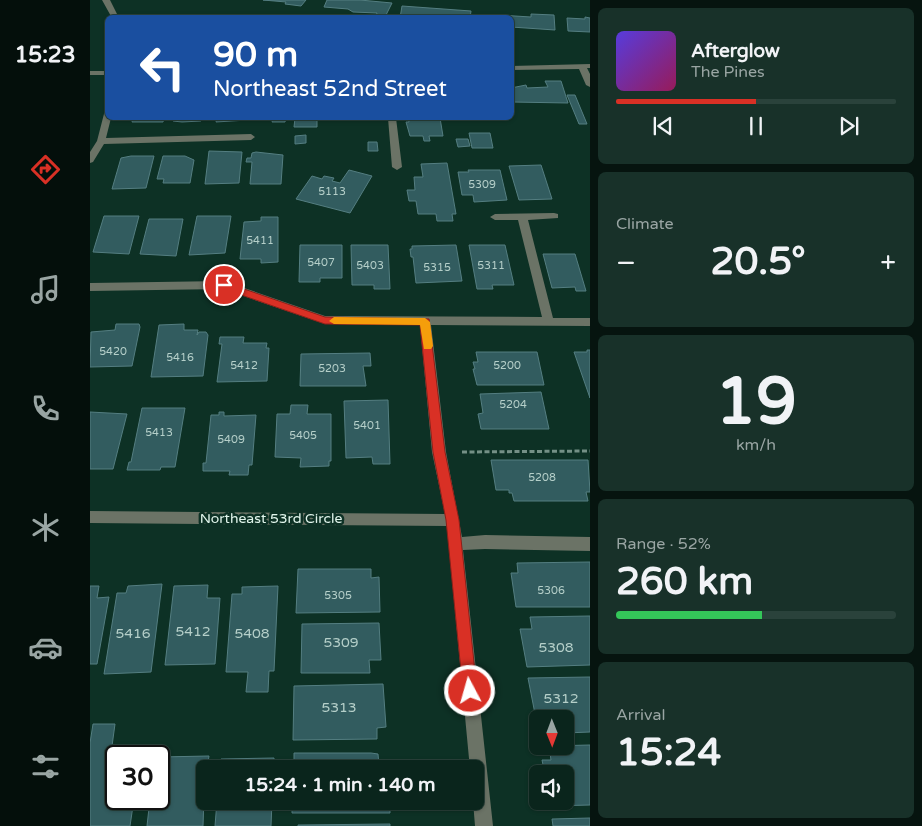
<!DOCTYPE html>
<meta charset="utf-8">
<style>
body{margin:0;font-family:"Varela Round",sans-serif;background:#183129;color:#f1f3f6;height:100vh;display:flex;flex-direction:column;font-size:19px;white-space:nowrap}
*{box-sizing:border-box;margin:0}
p{font-size:16px;color:#99a5a3}
.icon{flex:none;width:28px;height:28px;fill:none;stroke:currentColor;stroke-width:2;stroke-linecap:round;stroke-linejoin:round}
.map{position:relative;flex:1;overflow:hidden}
.drawer{display:flex;flex-direction:column;gap:8px;padding:8px;background:#06140f;width:332px}
.drawer>*{flex:none}
.banner{position:absolute;left:15px;top:15px;width:409px;height:105px;border-radius:8px;box-shadow:0 1px 4px #0004,0 0 0 1px #2a423b;background:#1a4fa0;color:#fff;overflow:hidden}
.needle{width:32px;rotate:179deg}
.controls{position:absolute;left:439px;top:710px;display:grid;gap:10px}
.controls a{display:grid;place-items:center;width:45px;height:45px;border-radius:8px;background:#0a251c;box-shadow:0 1px 4px #0004,0 0 0 1px #2a423b;font-size:25px}
.speed{position:absolute;left:15px;top:745px;display:flex;gap:10px;font-size:25px;font-weight:700;text-align:center}
.speed>*{display:grid;place-content:center;width:65px;height:65px;border-radius:50%;background:#0a251c;box-shadow:0 1px 4px #0004,0 0 0 1px #2a423b;line-height:1}
.speed .limit{border:2px solid #111;border-radius:8px;background:#fff;color:#111}
.pin{position:absolute;display:grid;place-items:center;width:42px;height:42px;color:#fff;margin:-21px;border:2px solid #fff;border-radius:50%;box-shadow:0 1px 5px #0007}
.me{position:absolute;width:55px;margin:-28px;rotate:354deg;stroke-linejoin:round;filter:drop-shadow(0 0 4px #0008)}
.turn{display:flex;align-items:center;gap:18px;height:105px;padding:0 25px;font-size:22px}
.turn .icon{width:65px;height:65px;stroke-width:2.5}
.turn b{display:block;font-size:35px;line-height:42px}
.big{font-size:38px;font-weight:800;line-height:1.1}
.drawer .widget{flex:1;display:flex;flex-direction:column;justify-content:center;gap:8px;min-width:0;padding:0 18px;border-radius:8px;background:#183129}
.drawer .dial{align-items:center;gap:0}
.dial b{font-size:65px;line-height:1}
.song{display:flex;align-items:center;gap:15px}
.cover{width:60px;height:60px;border-radius:8px;background:linear-gradient(135deg,hsl(250 70% 55%),hsl(330 70% 35%))}
.played{height:5px;border-radius:2px;background:linear-gradient(90deg,#d93025 50%,#2a423b 50%)}
.keys{display:flex;justify-content:space-around;direction:ltr}
.heat{display:flex;justify-content:space-between;align-items:center;font-size:28px;direction:ltr}
.charge{height:8px;border-radius:4px;background:linear-gradient(90deg,#34c759 52%,#2a423b 0)}
.trip{position:absolute;left:106px;top:760px;width:288px;height:50px;border-radius:8px;background:#0a251c;box-shadow:0 1px 4px #0004,0 0 0 1px #2a423b;font-weight:800;line-height:50px;text-align:center}
main{display:flex;flex:1;min-height:0}
.dock{display:flex;flex-direction:column;width:90px;justify-content:space-around;align-items:center;background:#040f0b;color:#99a5a3}
.dock .icon{width:35px;height:35px}
.dock .on{color:#d93025}
.dock b{font-size:22px;color:#f1f3f6}
.map>svg:first-child{display:block}
</style>
<main>
<nav class="dock">
<b>15:23</b>
<svg class="icon on" aria-label="directions" viewBox="0 0 24 24"><path d="M12 3l9 9-9 9-9-9zM9 14v-3h6M13 9l2 2-2 2"/></svg>
<svg class="icon" aria-label="music" viewBox="0 0 24 24"><path d="M9 18V5l10-2v13"/><circle cx="6" cy="18" r="3"/><circle cx="16" cy="16" r="3"/></svg>
<svg class="icon" aria-label="phone" viewBox="0 0 24 24"><path d="M5 4h4l2 5-3 2q2 4 5 5l2-3 5 2v4C11 20 4 13 5 4z"/></svg>
<svg class="icon" aria-label="climate" viewBox="0 0 24 24"><path d="M12 3v18M4 7l16 10M4 17L20 7"/></svg>
<svg class="icon" aria-label="car" viewBox="0 0 24 24"><path d="M5 17H2v-5l4-1 3-4h7l3 4 3 1v5h-3M9 17h6M6 11h13"/><circle cx="7" cy="17" r="2"/><circle cx="17" cy="17" r="2"/></svg>
<svg class="icon" aria-label="filters" viewBox="0 0 24 24"><path d="M4 7h16M4 17h16"/><circle cx="9" cy="7" r="2"/><circle cx="15" cy="17" r="2"/></svg>
</nav>
<div class="map">
<svg width="500" height="826" viewBox="0 0 500 826">
<rect width="100%" height="100%" fill="#0d3125"/>
<path fill="#325c5f" stroke="#547e81" d="M173,0H216L211,6L195,4L196,2Z
M237,0H270L302,3L295,17L286,16L287,13L263,12L258,9L234,7Z
M312,6L381,11L380,18H310Z
M441,14L464,15L465,30L421,27V18H409V15L441,17Z
M495,17L500,18V32L478,31L477,18L495,19Z
M455,81H471L478,103L422,102L421,88L436,85L437,88L458,87Z
M477,95H485L497,124H489Z
M43,118H74L73,122H42Z
M84,118H114L111,121L92,122L83,121Z
M127,118H157V120L126,122Z
M166,118H196L195,122H182L183,119H165Z
M205,118H227V127H204Z
M231,118H276V120H231Z
M318,118H350L353,136H339L340,141H334L333,136H320L316,122H319Z
M379,133H400L403,148H382Z
M216,135V143L205,144V136Z
M366,139H378L380,146L368,147Z
M278,142H287L288,151H278Z
M119,151L152,152L149,183L115,184Z
M166,152L193,155L191,184H160L162,162H156L157,158H161L162,153Z
M41,156H64L56,188L22,189L31,158Z
M73,156H95L104,160L100,183H73L74,179H67Z
M357,163L366,214H362L363,221H347L346,214H328L326,201H319L317,190H325L324,177H333L331,164Z
M451,165L462,199L429,200L419,166Z
M259,170L282,176L260,213L206,199L222,176L232,179L234,176L244,178L242,181L250,183Z
M378,170H410L417,200L384,202L383,195H372L368,172H379Z
M14,216H49L39,254L3,252Z
M107,216H141L135,253L99,255Z
M171,217H188V262L171,263V259H150L154,222L171,221Z
M59,219H93L86,256L50,254Z
M210,245H252V278H230V282H209Z
M261,245H298L300,289H284V285H262Z
M366,245L372,281L326,283L323,257H321L320,249H322V246Z
M379,245H415L424,285H402L403,289H387Z
M453,254H485L496,291H486L485,287L462,288Z
M26,324H49L50,327L42,366L0,367L1,332L25,330Z
M94,324V330H108L107,335L109,332H116L118,335L113,376L61,377L69,325Z
M130,337H154L153,343H177L176,348H179L177,381L127,382L132,344H129Z
M497,350H500V398L484,352H497Z
M386,352H447L454,385H387L383,369H385L383,362H388Z
M280,353L281,366H273L276,386H210L211,354Z
M451,392L459,429H391L388,414L393,413L390,394Z
M298,400L300,464H283L282,457L256,458L254,401Z
M201,405H218L217,414H241V461H239V466L210,467L211,458L185,457L187,414H200Z
M52,408H95L85,467H71L70,470H37L39,462H41Z
M0,412L37,414L23,469H0Z
M129,412H134V416L166,415L162,465H159L158,475H139L140,471H113V463H116L121,415H129Z
M401,460H498L500,492H496L498,501H424L422,493H419V490H406Z
M500,562V607H426L421,573H428L427,563Z
M208,569H281V578L289,577L290,612L206,613Z
M72,584L61,672L14,674L27,593H36L38,586Z
M118,585L117,598H130L125,664L75,665L84,586Z
M0,586H9L7,598L19,597L7,664H0Z
M188,586L184,671H179L178,692H156L158,672H136L142,594H152V587Z
M500,616V665L437,667L430,629H442L440,617Z
M289,623L291,660H279L280,673H211L212,624Z
M500,677V732L475,733V719H446L438,678Z
M293,684L296,727L287,728V739L203,740L204,686Z
M3,724H25L22,746L51,745L50,756H26V799H44L40,826H0V743Z
M500,745V805L460,806L459,801H475V774H455L452,760H461L459,746Z
M204,753H281L288,754L289,765H298V769H204Z
M119,756L117,769H115L113,826H57L60,799H69V757Z
M184,758V769H130L131,759Z
M127,801H182L181,826H125Z
M202,801H300V813H202Z
M500,818V826H463L462,819Z
M300,824V826H208V825Z"/>
<g fill="none" stroke-linecap="round" stroke-linejoin="round">
<path stroke="#749086" stroke-width="3" stroke-dasharray="5 2.5" stroke-linecap="butt" d="M372,452L500,451"/>
<path fill="#6b7366" fill-rule="evenodd" d="M12,0H20L29,18H22Z
M500,64V68H497L500,74V87L496,85L489,69L421,70V66Z
M0,71H18V75H0Z
M15,110H18V118H21L16,138L161,134L165,137L161,140L14,144L3,162L0,163V152L7,141Z
M298,118H306L312,167L307,170L302,167Z
M464,213L468,214V218L438,220L463,318H500V326L341,325L356,452L372,537L395,535L500,537V551L395,549L373,550L403,826H385L383,801H385V769H380L357,526L0,523V511L355,514L342,452L330,325L235,324L133,289L0,291V283L134,281L235,316L452,317L428,220H405L400,217L405,214Z"/>
</g>
<path fill="#d93025" stroke="#8d1f18" d="M134,282L235,317L339,319L355,452L369,520L387,691L385,696L380,698L375,696L373,691L356,520L343,452L330,325L235,324L131,288L130,285Z"/>
<path fill="#f59e0b" d="M244,317L335,318L340,322L343,346L341,349H334L330,325L244,324L239,321Z"/>
<g text-anchor="middle" dominant-baseline="central" stroke-width="5" stroke-linejoin="round" paint-order="stroke">
<g font-size="11" fill="#b5cfc9">
<text x="392" y="184">5309</text>
<text x="242" y="191">5113</text>
<text x="170" y="240">5411</text>
<text x="231" y="262">5407</text>
<text x="280" y="265">5403</text>
<text x="401" y="265">5311</text>
<text x="347" y="267">5315</text>
<text x="23" y="351">5420</text>
<text x="90" y="357">5416</text>
<text x="154" y="365">5412</text>
<text x="417" y="365">5200</text>
<text x="242" y="368">5203</text>
<text x="423" y="404">5204</text>
<text x="277" y="425">5401</text>
<text x="69" y="432">5413</text>
<text x="213" y="435">5405</text>
<text x="141" y="439">5409</text>
<text x="452" y="477">5208</text>
<text x="461" y="590">5306</text>
<text x="248" y="595">5305</text>
</g>
<g font-size="14" fill="#e1f5ec" stroke="#0d3125">
<text x="181" y="518">Northeast 53rd Circle</text>
</g>
<g font-size="14" fill="#b5cfc9">
<text x="103" y="631">5412</text>
<text x="43" y="633">5416</text>
<text x="162" y="633">5408</text>
<text x="251" y="642">5309</text>
<text x="466" y="647">5308</text>
<text x="471" y="698">5312</text>
<text x="249" y="707">5313</text>
</g>
</g>
</svg>
<div class="controls">
<a><svg class="needle" viewBox="-14 -14 28 28"><path d="M0-13l5 13h-10z" fill="#e53935"/><path d="M0 13l5-13h-10z" fill="#99a5a3"/></svg></a>
<a><svg class="icon" aria-label="sound" viewBox="0 0 24 24"><path d="M4 9h4l5-4v14l-5-4H4zM17 9q2 3 0 6"/></svg></a>
</div>
<div class="speed"><div class="limit">30</div></div>
<div class="pin" style="left:134px;top:285px;background:#d93025"><svg class="icon" aria-label="arrive" viewBox="0 0 24 24"><path d="M6 21V4h12l-3 4 3 4H6"/></svg></div>
<svg class="me" style="left:380px;top:691px" viewBox="-20 -20 40 40"><circle r="17" fill="#d93025" stroke="#fff" stroke-width="3"/><path d="M0-11L8 9 0 5-8 9z" fill="#fff"/></svg>
<div class="trip">15:24 · 1 min · 140 m</div>
<div class="banner">
<div class="turn"><svg class="icon" aria-label="left" viewBox="0 0 24 24"><path d="M17 20v-9H6M10 6l-5 5 5 5"/></svg><div><b>90 m</b>Northeast 52nd Street</div></div>
</div>
</div>
<section class="drawer">
<div class="widget">
<div class="song"><i class="cover"></i><div><b>Afterglow</b><p>The Pines</p></div></div>
<div class="played"></div>
<div class="keys"><svg class="icon" aria-label="previous" viewBox="0 0 24 24"><path d="M18 5L8 12l10 7zM5 5v14"/></svg><svg class="icon" aria-label="pause" viewBox="0 0 24 24"><path d="M8 5v14M16 5v14"/></svg><svg class="icon" aria-label="next" viewBox="0 0 24 24"><path d="M6 5l10 7-10 7zM19 5v14"/></svg></div>
</div>
<div class="widget"><p>Climate</p>
<div class="heat"><a>−</a><b class="big">20.5°</b><a>+</a></div>
</div>
<div class="widget dial"><b>19</b><p>km/h</p></div>
<div class="widget"><p>Range · 52%</p><b class="big">260 km</b><div class="charge"></div></div>
<div class="widget"><p>Arrival</p><b class="big">15:24</b></div>
</section>
</main>
